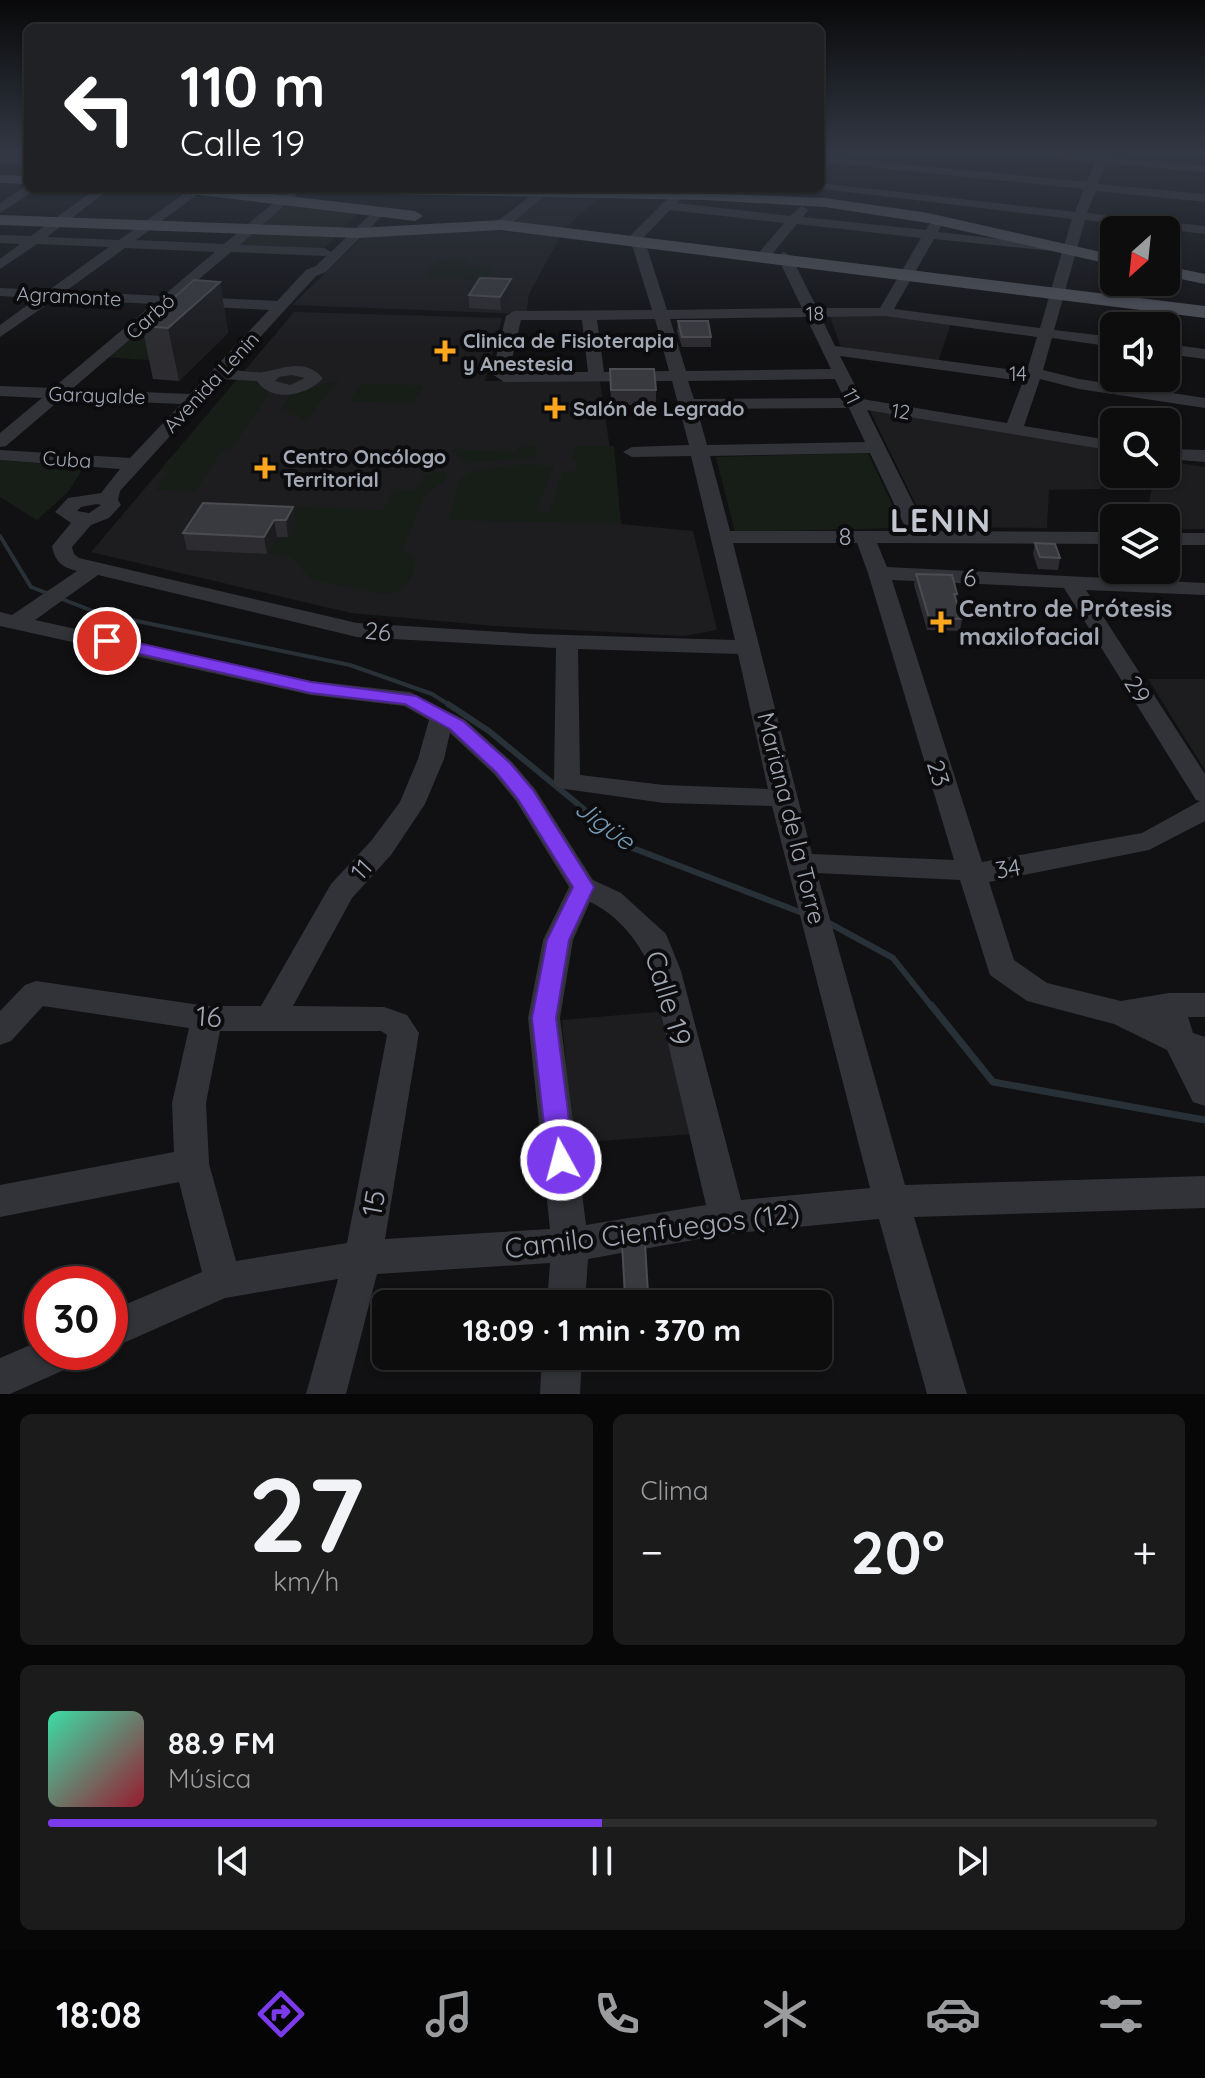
<!DOCTYPE html>
<html lang="es">
<meta charset="utf-8">
<style>
body{margin:0;font-family:Quicksand,sans-serif;background:#1b1b1c;color:#f1f3f6;height:100vh;display:flex;flex-direction:column;font-size:30px;white-space:nowrap}
*{box-sizing:border-box;margin:0}
p{font-size:26px;color:#9a9c9e}
.icon{flex:none;width:44px;height:44px;fill:none;stroke:currentColor;stroke-width:2;stroke-linecap:round;stroke-linejoin:round}
.map{position:relative;height:1394px;overflow:hidden}
.side{display:flex;flex-direction:column;gap:20px;padding:20px;background:#070708;flex:1}
.side>*{flex:none}
.hud{position:absolute;left:24px;top:24px;width:800px;height:168px;border-radius:12px;box-shadow:0 2px 6px #0004,0 0 0 2px #2d2d2e;background:#202124;color:#fff;overflow:hidden}
.needle{width:52px;rotate:207deg}
.fabs{position:absolute;left:1100px;top:216px;display:grid;gap:16px}
.fabs a{display:grid;place-items:center;width:80px;height:80px;border-radius:12px;background:#0d0d0e;box-shadow:0 2px 6px #0004,0 0 0 2px #2d2d2e;font-size:40px}
.speed{position:absolute;left:24px;top:1266px;display:flex;gap:16px;font-size:40px;font-weight:700;text-align:center}
.speed>*{display:grid;place-content:center;width:104px;height:104px;border-radius:50%;background:#0d0d0e;box-shadow:0 2px 6px #0004,0 0 0 2px #2d2d2e;line-height:1}
.speed .limit{border:12px solid #d22;background:#fff;color:#111}
.pin{position:absolute;display:grid;place-items:center;width:68px;height:68px;color:#fff;margin:-34px;border:4px solid #fff;border-radius:50%;box-shadow:0 2px 8px #0007}
.me{position:absolute;width:88px;margin:-44px;rotate:353deg;stroke-linejoin:round;filter:drop-shadow(0 0 6px #0008)}
.turn{display:flex;align-items:center;gap:28px;height:168px;padding:0 24px;font-size:36px}
.turn .icon{width:104px;height:104px;stroke-width:2.5}
.turn b{display:block;font-size:56px;line-height:68px}
.big{font-size:60px;font-weight:700;line-height:1.1}
.side .card{flex:1;display:flex;flex-direction:column;justify-content:center;gap:12px;min-width:0;padding:0 28px;border-radius:12px;background:#1b1b1c}
.side .dial{align-items:center;gap:0}
.dial b{font-size:104px;line-height:1}
.song{display:flex;align-items:center;gap:24px}
.cover{width:96px;height:96px;border-radius:12px;background:linear-gradient(135deg,hsl(160 70% 55%),hsl(350 70% 35%))}
.played{height:8px;border-radius:4px;background:linear-gradient(90deg,#7c3aed 50%,#2d2d2e 50%)}
.keys{display:flex;justify-content:space-around;direction:ltr}
.heat{display:flex;justify-content:space-between;align-items:center;font-size:44px;direction:ltr}
.side .tiles{flex:1;display:grid;gap:20px;grid-template-columns:1fr 1fr}
.card:last-child{grid-column:span 2}
.trip{position:absolute;left:372px;top:1290px;width:460px;height:80px;border-radius:12px;background:#0d0d0e;box-shadow:0 2px 6px #0004,0 0 0 2px #2d2d2e;font-weight:700;line-height:80px;text-align:center}
.dock{display:flex;height:128px;justify-content:space-around;align-items:center;background:#050506;color:#9a9c9e}
.dock .icon{width:56px;height:56px}
.dock .current{color:#7c3aed}
.dock b{font-size:36px;color:#f1f3f6}
.map>svg:first-child{display:block}
</style>
<div class="map">
<svg width="1205" height="1394" viewBox="0 0 1205 1394">
<rect width="100%" height="100%" fill="#111113"/>
<path fill="#1d1d20" d="M548,194L599,198L565,228L513,222Z
M490,230L560,237L529,294L526,314L292,305L364,236Z
M294,312L502,318L485,381H600L621,524L693,531L717,630L684,636L495,626L351,613L91,552Z
M830,316H889L951,324L938,362L841,348Z
M869,409L1108,450L1101,489L1049,490L1047,528L927,527Z
M1166,461L1205,467V529H1173L1166,524V518H1159L1148,509L1154,474H1166Z
M1148,679H1205V771V770Z
M668,1011L694,1134L573,1143L562,1020Z"/>
<path fill="#171e18" d="M288,203L360,212L340,230L256,229Z
M251,233L337,236L321,251L234,247Z
M451,257L468,258L464,266L493,268L485,281L425,277L437,260L447,261Z
M135,332L191,336L162,361L104,357Z
M237,380L256,381L269,395L229,452L220,453L196,491L156,490L168,472L161,469Z
M339,380C327,396 317,404 306,422L293,412L281,410L291,393Z
M363,383L423,386L413,404L349,401Z
M520,445L538,446L534,458L464,463L451,449L517,452Z
M575,446H614L621,524L449,520C453,507 455,489 462,478C470,465 540,462 554,467L535,511L549,513L563,471H576L578,461L572,459Z
M868,453L903,528L735,532L716,457Z
M0,460L84,467L68,492L37,520L0,497Z
M440,472L447,474V479L424,496L402,551L416,556C412,581 409,590 383,595L311,579L291,557L267,554L275,539L288,537L295,524L245,522L256,505L384,510L393,489L416,490L425,474Z"/>
<g fill="none" stroke-linecap="round" stroke-linejoin="round">
<path stroke="#273137" stroke-width="4" d="M0,536L31,587L98,613L350,665L432,694L451,706"/>
<path stroke="#273137" stroke-width="6" d="M448,704L489,731L630,847L805,914
M829,923L893,958L932,1007"/>
<path stroke="#273137" stroke-width="7" d="M931,1005L993,1082L1205,1120"/>
<path fill="#323338" fill-rule="evenodd" d="M1018,153L1097,156L1098,153H1109L1108,157L1205,166V172L1106,164L1098,184L1205,194V202L1096,191L1087,213L1205,226V234L1085,220L1054,330L1114,337V347L1052,338L1043,370L1079,379L1205,398V408L1079,389L1040,379L1024,426L1114,441V451L867,410L927,531L1114,532V544L877,543L887,567L1205,583V595L1086,590L1205,774V821L1149,850L989,882L1014,960L1047,983L1121,1001L1169,993H1205V1017H1188L1193,1033L1205,1037V1106L1193,1102L1167,1050L1114,1024L1027,1001L990,975L960,880L817,873L905,1185L1205,1176V1208L914,1217L967,1394H927L879,1219L727,1234L588,1259L585,1304H547L550,1263L377,1274L346,1394H306L338,1279L225,1298L110,1349V1311L202,1272L179,1182L0,1217V1185L174,1152L172,1103L189,1028L43,1006L11,1041L0,1045V1011L25,985L36,981L207,1006H261L331,884L371,841L400,802L418,759L429,720L404,706L311,695L0,626V612L12,615L77,571C62,567 55,562 52,546L71,523L55,512L68,498L101,493L120,469L0,460V450L130,458L181,404L61,399L6,446L0,447V433L42,398L0,396V386L53,388L153,304L55,299L0,337V325L37,298L0,296V288L49,290L109,247L37,244L0,269V259L20,244L0,243V235L31,236L97,188H111L47,237L119,240L192,188H206L136,240L224,244L291,188H304L240,245L324,248L331,252L376,209L386,212L326,272L316,276L230,370C240,370 253,373 263,372C285,368 305,358 323,378C308,396 271,403 257,381L222,379L120,491L118,500L121,505L109,518L91,525L72,547L74,554L79,558L357,623L533,634L735,640L691,456L632,457L623,452L632,447L689,445L672,381L504,382L492,374L506,316L514,311L652,310L633,248L627,239L678,188H691L677,203L790,216L802,206L808,210L803,217L926,230L931,221L936,220L942,224L938,232L1064,246L1072,219L815,188H820V183L1075,212L1084,189L820,162V156L1087,182L1095,163ZM670,210L784,223L755,257L762,261L767,260L797,224L921,238L880,308H817L791,256L784,252L777,256L802,308L667,310L647,248L641,240ZM934,239L1062,252L1040,328L894,309ZM125,248L215,252L163,296L66,291ZM231,252L324,256L327,255L316,266L306,270L277,301L179,296ZM170,305L269,310L190,394L72,389ZM885,316L1037,337L1027,370L1022,371L835,346L821,317ZM806,317L831,369L686,371L670,319ZM655,319L669,371L604,372L597,320ZM521,320H582L588,372H509ZM840,356L1022,381H1023L1007,423L862,399ZM292,375L305,378L290,385L275,381L279,377ZM835,379L844,398L694,399L688,381ZM849,408L865,442L707,445L697,409ZM870,453L907,531H730L710,456ZM97,504L101,505L89,513L77,511L81,507ZM733,543H857L868,573L954,860L812,854ZM98,575L357,637L556,648L554,782L558,788L664,803L772,806L870,1188L741,1200L681,971L666,934L621,893L593,880L535,789L512,762L465,720L410,692L311,681L35,620ZM892,580L1064,588L1196,800L1200,801L1142,833L982,862ZM578,649L738,654L768,789L664,785L580,775ZM450,733L494,774L516,801L569,887L543,940L528,1018L550,1229L385,1239L419,1033L407,1015L384,1007L293,1006L352,898L391,855L425,804L444,759ZM590,902C618,915 641,943 651,971L706,1205L586,1225L560,1018L573,940ZM220,1031H381L387,1035L347,1243L236,1261L209,1164L206,1103Z
M28,185V188H38L0,213V203Z
M541,188H555L506,228H496V222Z
M1166,344L1205,349V359L1166,354Z
M1166,449L1205,450V462L1166,459Z
M1166,533H1205V545H1166Z
M42,1340V1352H79L73,1366L10,1394H0V1358Z
M542,1356H582L580,1394H540Z"/>
<path fill="#4e5057" fill-rule="evenodd" d="M0,175L28,176V184L0,183Z
M175,188H221L415,211L423,216L415,221L183,193Z
M322,188H562L825,198L928,213L1114,255V265L928,223L825,207L704,200L330,193Z
M0,215L358,228L501,220L1205,306V318L501,230L358,238L0,225Z
M1166,266L1205,274V284L1166,276Z"/>
</g>
<path fill="#2d2d31" d="M0,153H28V165L0,164Z
M220,282L228,333L179,381L153,379L142,326Z
M511,293L501,310L469,308V295Z
M678,321L711,337V347H682L677,331Z
M610,369L656,390V405H611Z
M293,507L295,524L288,537H277L267,554L187,550L183,533Z
M1035,543L1060,558L1058,570L1038,569L1033,554Z
M916,574L957,594L956,599L962,619L960,631L927,630L914,585Z
M622,1244L648,1293V1304H624Z"/>
<path fill="#1c1c1f" d="M511,279V293L501,310L500,297Z
M220,282L228,333L179,381L168,328Z
M293,507L295,524L288,537L286,520Z
M274,520L277,537L267,554L264,537Z"/>
<path fill="#393a3f" stroke="#4a4c51" stroke-width="2" d="M480,278L511,279L500,297L469,295Z
M194,280L220,282L168,328L142,326Z
M678,321H708L711,337H682Z
M610,369H654L656,390H611Z
M203,503L293,507L286,520H274L264,537L183,533Z
M1035,543L1055,544L1060,558L1040,557Z
M916,574L952,575L957,594H954L962,619L929,618Z
M622,1244H645L648,1293L625,1294Z"/>
<linearGradient id="sky" x2="0" y2="1"><stop stop-color="#09090a"/><stop offset="0.44" stop-color="#323844"/><stop offset="1" stop-color="#323844" stop-opacity="0"/></linearGradient>
<rect width="1205" height="348" fill="url(#sky)"/>
<path fill="#7c3aed" stroke="#51269a" stroke-width="2" d="M107,636L311,682L416,696L463,721L510,763L533,790L594,887L569,940L556,1018L574,1160L570,1168L561,1172L551,1168L548,1160L532,1018L547,940L573,887L518,799L496,772L450,729L405,704L311,693L101,645L99,641L101,638Z"/>
<g fill="#fda61e" stroke="#0c0c0e" stroke-width="3">
<path d="M441 339h8v8h8v8h-8v8h-8v-8h-8v-8h8z"/>
<path d="M551 396h8v8h8v8h-8v8h-8v-8h-8v-8h8z"/>
<path d="M261 456h8v8h8v8h-8v8h-8v-8h-8v-8h8z"/>
<path d="M937 610h8v8h8v8h-8v8h-8v-8h-8v-8h8z"/>
</g>
<g text-anchor="middle" dominant-baseline="central" stroke-width="8" stroke-linejoin="round" paint-order="stroke">
<g font-size="20" fill="#a1a8b4" stroke="#0c0c0e">
<text transform="translate(69 296) rotate(3)">Agramonte</text>
<text transform="translate(815 313) rotate(-1)">18</text>
<text transform="translate(150 316) rotate(-41)">Carbó</text>
<text x="1018" y="373">14</text>
<text transform="translate(211 382) rotate(-47)">Avenida Lenin</text>
<text transform="translate(97 395) rotate(2)">Garayalde</text>
<text transform="translate(852 396) rotate(64)">11</text>
<text transform="translate(901 411) rotate(9)">12</text>
<text transform="translate(67 459) rotate(4)">Cuba</text>
</g>
<g font-size="20" font-weight="bold" fill="#a1a8b4" stroke="#0c0c0e" text-anchor="start">
<text x="463" y="340">Clinica de Fisioterapia<tspan x="463" dy="23">y Anestesia</tspan></text>
<text x="573" y="408">Salón de Legrado</text>
<text x="283" y="456">Centro Oncólogo<tspan x="283" dy="23">Territorial</tspan></text>
</g>
<g font-size="24" fill="#a1a8b4" stroke="#0c0c0e">
<text transform="translate(845 536) rotate(-1)">8</text>
<text transform="translate(970 577) rotate(3)">6</text>
<text transform="translate(378 631) rotate(6)">26</text>
<text transform="translate(1138 689) rotate(58)">29</text>
<text transform="translate(939 773) rotate(73)">23</text>
<text transform="translate(792 818) rotate(76)">Mariana de la Torre</text>
<text transform="translate(1008 868) rotate(-9)">34</text>
<text transform="translate(361 869) rotate(-47)">11</text>
</g>
<g font-size="24" font-weight="bold" fill="#a1a8b4" stroke="#0c0c0e" text-anchor="start">
<text x="959" y="608">Centro de Prótesis<tspan x="959" dy="28">maxilofacial</tspan></text>
</g>
<g font-size="26" font-style="italic" fill="#7599b3" stroke="#0c0c0e">
<text transform="translate(605 824) rotate(37)">Jigüe</text>
</g>
<g font-size="28" fill="#a1a8b4" stroke="#0c0c0e">
<text transform="translate(669 998) rotate(73)">Calle 19</text>
<text transform="translate(209 1016) rotate(4)">16</text>
<text transform="translate(373 1203) rotate(-80)">15</text>
<text transform="translate(652 1230) rotate(-7)">Camilo Cienfuegos (12)</text>
</g>
<g font-size="32" font-weight="bold" letter-spacing="2" fill="#c3c7d0" stroke="#0c0c0e">
<text x="941" y="520">LENIN</text>
</g>
</g>
</svg>
<div class="fabs">
<a><svg class="needle" viewBox="-14 -14 28 28"><path d="M0-13l5 13h-10z" fill="#e53935"/><path d="M0 13l5-13h-10z" fill="#9a9c9e"/></svg></a>
<a><svg class="icon" aria-label="sound" viewBox="0 0 24 24"><path d="M4 9h4l5-4v14l-5-4H4zM17 9q2 3 0 6"/></svg></a>
<a><svg class="icon" aria-label="search" viewBox="0 0 24 24"><circle cx="10" cy="10" r="6"/><path d="M15 15l6 6"/></svg></a>
<a><svg class="icon" aria-label="layers" viewBox="0 0 24 24"><path d="M12 4l9 5-9 5-9-5zM3 14l9 5 9-5"/></svg></a>
</div>
<div class="speed"><div class="limit">30</div></div>
<div class="pin" style="left:107px;top:641px;background:#d93025"><svg class="icon" aria-label="arrive" viewBox="0 0 24 24"><path d="M6 21V4h12l-3 4 3 4H6"/></svg></div>
<svg class="me" style="left:561px;top:1160px" viewBox="-20 -20 40 40"><circle r="17" fill="#7c3aed" stroke="#fff" stroke-width="3"/><path d="M0-11L8 9 0 5-8 9z" fill="#fff"/></svg>
<div class="trip">18:09 · 1 min · 370 m</div>
<div class="hud">
<div class="turn"><svg class="icon" aria-label="left" viewBox="0 0 24 24"><path d="M17 20v-9H6M10 6l-5 5 5 5"/></svg><div><b>110 m</b>Calle 19</div></div>
</div>
</div>
<section class="side">
<div class="tiles">
<div class="card dial"><b>27</b><p>km/h</p></div>
<div class="card"><p>Clima</p>
<div class="heat"><a>−</a><b class="big">20°</b><a>+</a></div>
</div>
<div class="card">
<div class="song"><i class="cover"></i><div><b>88.9 FM</b><p>Música</p></div></div>
<div class="played"></div>
<div class="keys"><svg class="icon" aria-label="previous" viewBox="0 0 24 24"><path d="M18 5L8 12l10 7zM5 5v14"/></svg><svg class="icon" aria-label="pause" viewBox="0 0 24 24"><path d="M8 5v14M16 5v14"/></svg><svg class="icon" aria-label="next" viewBox="0 0 24 24"><path d="M6 5l10 7-10 7zM19 5v14"/></svg></div>
</div>
</div>
</section>
<nav class="dock">
<b>18:08</b>
<svg class="icon current" aria-label="directions" viewBox="0 0 24 24"><path d="M12 3l9 9-9 9-9-9zM9 14v-3h6M13 9l2 2-2 2"/></svg>
<svg class="icon" aria-label="music" viewBox="0 0 24 24"><path d="M9 18V5l10-2v13"/><circle cx="6" cy="18" r="3"/><circle cx="16" cy="16" r="3"/></svg>
<svg class="icon" aria-label="phone" viewBox="0 0 24 24"><path d="M5 4h4l2 5-3 2q2 4 5 5l2-3 5 2v4C11 20 4 13 5 4z"/></svg>
<svg class="icon" aria-label="climate" viewBox="0 0 24 24"><path d="M12 3v18M4 7l16 10M4 17L20 7"/></svg>
<svg class="icon" aria-label="car" viewBox="0 0 24 24"><path d="M5 17H2v-5l4-1 3-4h7l3 4 3 1v5h-3M9 17h6M6 11h13"/><circle cx="7" cy="17" r="2"/><circle cx="17" cy="17" r="2"/></svg>
<svg class="icon" aria-label="filters" viewBox="0 0 24 24"><path d="M4 7h16M4 17h16"/><circle cx="9" cy="7" r="2"/><circle cx="15" cy="17" r="2"/></svg>
</nav>
